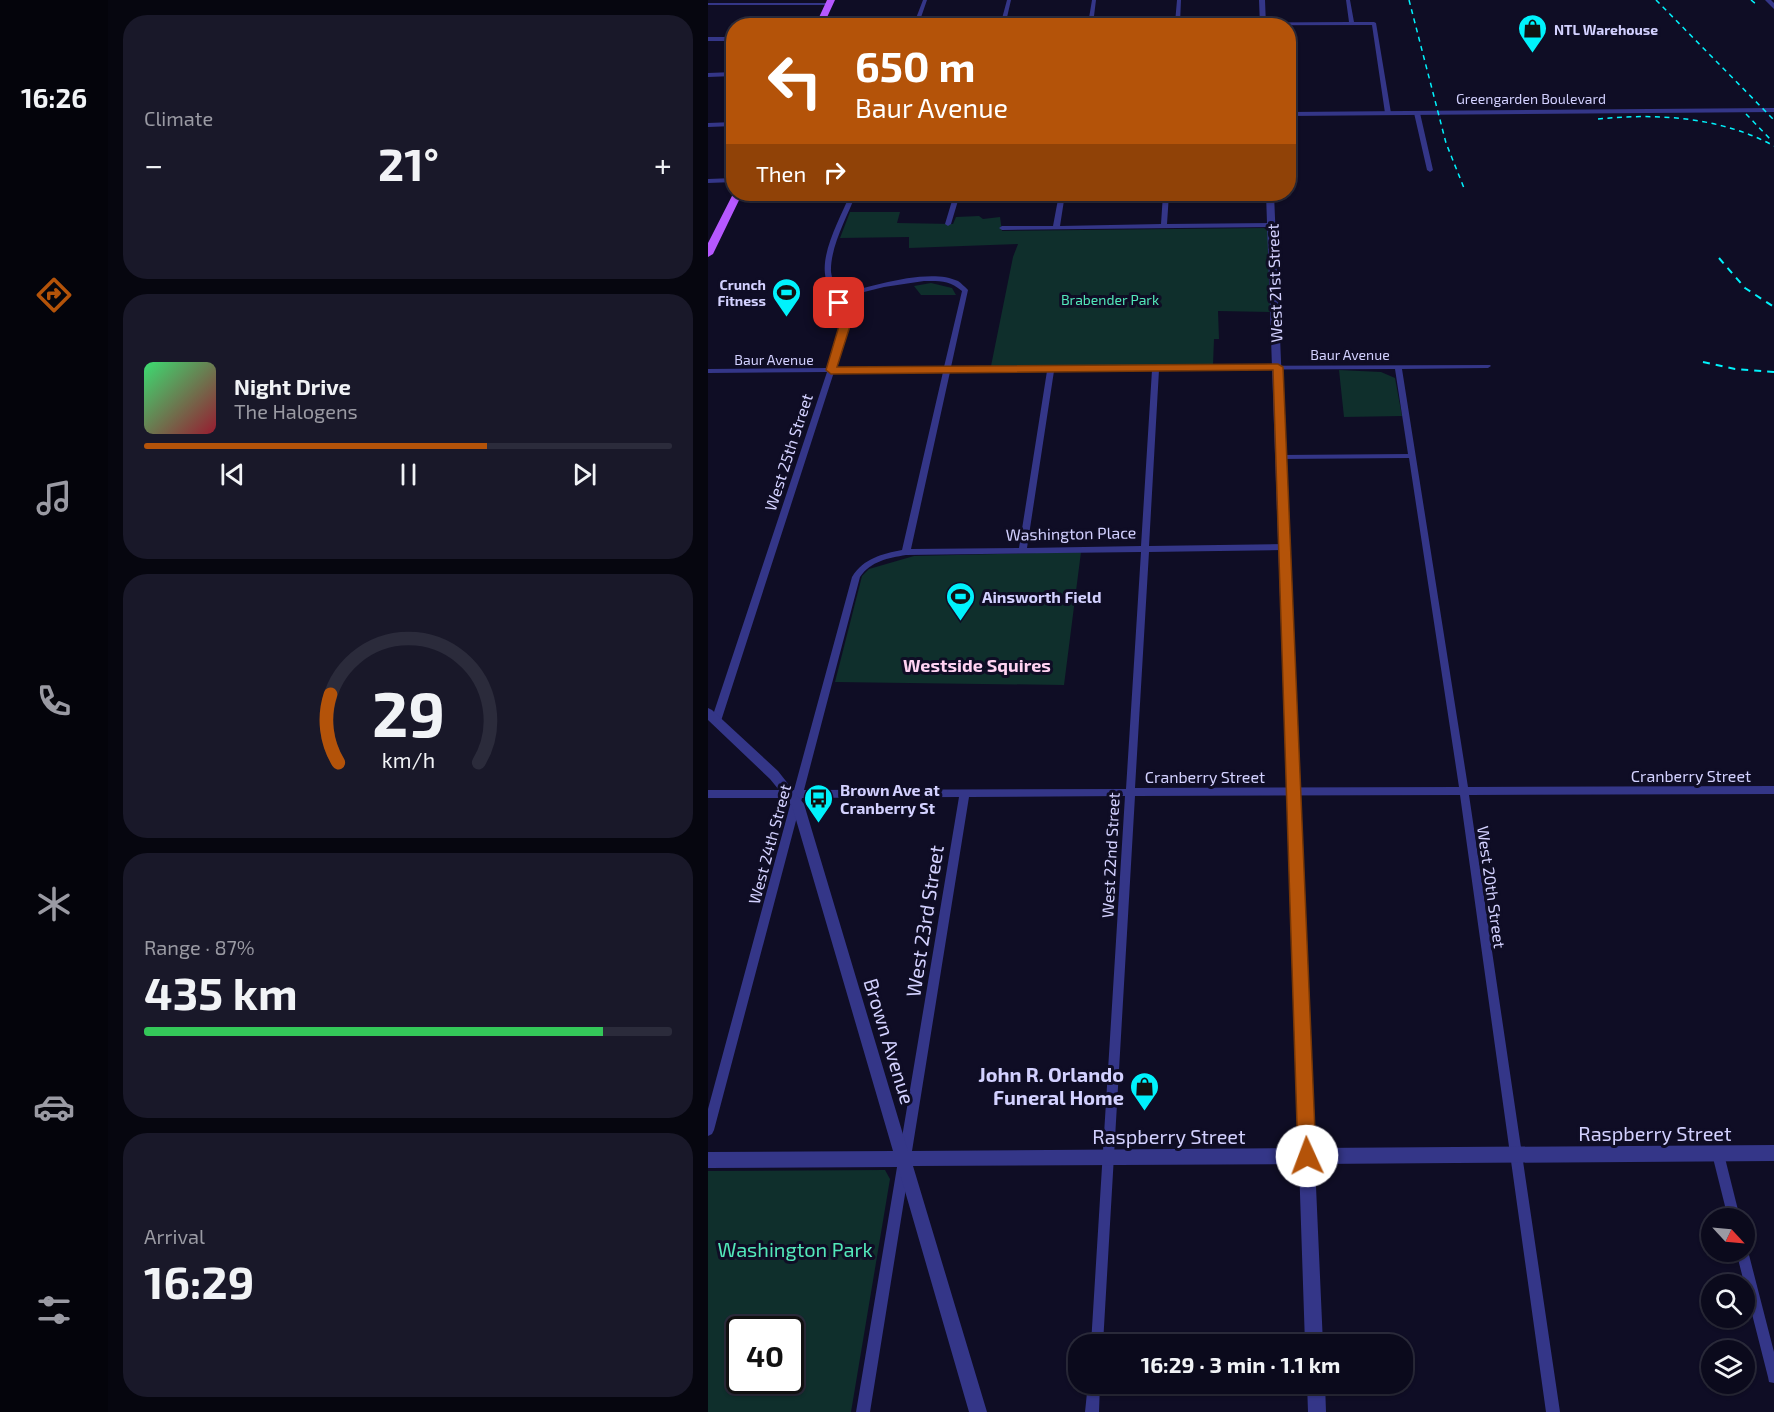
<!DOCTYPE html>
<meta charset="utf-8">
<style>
body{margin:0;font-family:"Exo 2",sans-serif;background:#191829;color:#f1f3f6;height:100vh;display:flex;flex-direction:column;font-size:22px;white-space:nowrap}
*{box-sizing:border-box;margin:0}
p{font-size:20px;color:#9a9aa3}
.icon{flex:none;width:33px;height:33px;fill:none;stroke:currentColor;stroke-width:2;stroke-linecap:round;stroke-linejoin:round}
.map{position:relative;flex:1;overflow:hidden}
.details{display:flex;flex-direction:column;gap:15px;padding:15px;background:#06060f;width:600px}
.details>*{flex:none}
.top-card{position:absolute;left:18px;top:18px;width:570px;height:183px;border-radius:24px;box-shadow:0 2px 4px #0004,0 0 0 2px #2b2b3b;background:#b45309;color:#fff;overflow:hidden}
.needle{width:39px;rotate:116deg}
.controls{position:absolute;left:993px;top:1208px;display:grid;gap:12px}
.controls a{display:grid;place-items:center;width:54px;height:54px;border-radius:50%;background:#0b0a1c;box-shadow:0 2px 4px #0004,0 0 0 2px #2b2b3b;font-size:30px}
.speed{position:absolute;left:18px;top:1316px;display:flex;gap:12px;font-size:30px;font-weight:700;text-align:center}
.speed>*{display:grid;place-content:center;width:78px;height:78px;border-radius:50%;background:#0b0a1c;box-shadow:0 2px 4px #0004,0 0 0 2px #2b2b3b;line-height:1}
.speed .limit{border:3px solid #111;border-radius:9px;background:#fff;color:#111}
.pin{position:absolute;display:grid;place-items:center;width:51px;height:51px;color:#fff;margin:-26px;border-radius:12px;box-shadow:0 3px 9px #0006}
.me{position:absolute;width:66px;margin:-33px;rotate:358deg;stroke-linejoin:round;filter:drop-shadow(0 0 4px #0008)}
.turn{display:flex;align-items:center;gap:21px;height:126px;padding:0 30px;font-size:27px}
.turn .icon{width:78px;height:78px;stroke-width:2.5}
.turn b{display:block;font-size:42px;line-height:51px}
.then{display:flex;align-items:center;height:57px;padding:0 30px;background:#0003;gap:12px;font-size:22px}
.big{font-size:45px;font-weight:700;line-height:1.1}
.details .tile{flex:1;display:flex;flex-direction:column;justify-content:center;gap:9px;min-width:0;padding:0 21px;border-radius:24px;background:#191829}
.details .dial{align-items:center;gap:0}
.dial svg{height:156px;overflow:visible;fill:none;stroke:#2b2b3b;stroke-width:7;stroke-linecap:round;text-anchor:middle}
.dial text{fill:#f1f3f6;stroke:none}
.song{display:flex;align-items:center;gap:18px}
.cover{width:72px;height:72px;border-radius:9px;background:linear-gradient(135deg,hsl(140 70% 55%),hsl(350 70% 35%))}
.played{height:6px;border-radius:3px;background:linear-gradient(90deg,#b45309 65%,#2b2b3b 65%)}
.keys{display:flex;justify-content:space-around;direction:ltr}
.heat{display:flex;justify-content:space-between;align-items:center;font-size:33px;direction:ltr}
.charge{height:9px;border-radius:4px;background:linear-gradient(90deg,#34c759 87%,#2b2b3b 0)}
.trip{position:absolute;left:360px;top:1334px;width:345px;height:60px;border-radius:24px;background:#0b0a1c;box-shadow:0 2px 4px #0004,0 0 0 2px #2b2b3b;font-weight:700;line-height:60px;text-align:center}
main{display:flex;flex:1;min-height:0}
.tabs{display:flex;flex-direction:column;width:108px;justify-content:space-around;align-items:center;background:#04040b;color:#9a9aa3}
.tabs .icon{width:42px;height:42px}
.tabs .on{color:#b45309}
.tabs b{font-size:27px;color:#f1f3f6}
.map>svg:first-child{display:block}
</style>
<main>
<nav class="tabs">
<b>16:26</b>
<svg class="icon on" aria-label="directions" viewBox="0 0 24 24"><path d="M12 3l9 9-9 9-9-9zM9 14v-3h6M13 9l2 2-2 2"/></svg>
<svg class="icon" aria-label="music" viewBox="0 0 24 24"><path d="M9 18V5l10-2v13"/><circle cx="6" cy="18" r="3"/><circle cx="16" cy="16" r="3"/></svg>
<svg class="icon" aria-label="phone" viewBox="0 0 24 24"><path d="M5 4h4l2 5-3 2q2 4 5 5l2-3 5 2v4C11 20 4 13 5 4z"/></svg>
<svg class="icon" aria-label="climate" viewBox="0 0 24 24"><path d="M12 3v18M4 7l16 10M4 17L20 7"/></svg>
<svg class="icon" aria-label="car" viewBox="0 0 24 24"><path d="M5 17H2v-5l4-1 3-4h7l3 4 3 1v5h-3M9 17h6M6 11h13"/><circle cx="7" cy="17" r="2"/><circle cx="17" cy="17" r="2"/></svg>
<svg class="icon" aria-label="filters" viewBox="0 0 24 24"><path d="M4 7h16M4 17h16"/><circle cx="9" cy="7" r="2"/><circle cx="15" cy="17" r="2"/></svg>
</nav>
<section class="details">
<div class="tile"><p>Climate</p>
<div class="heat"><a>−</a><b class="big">21°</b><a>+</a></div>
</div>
<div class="tile">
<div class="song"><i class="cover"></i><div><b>Night Drive</b><p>The Halogens</p></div></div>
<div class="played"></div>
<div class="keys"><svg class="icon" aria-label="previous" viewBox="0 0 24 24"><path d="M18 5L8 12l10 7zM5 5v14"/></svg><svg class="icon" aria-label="pause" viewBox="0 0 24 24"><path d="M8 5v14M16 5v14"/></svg><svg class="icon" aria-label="next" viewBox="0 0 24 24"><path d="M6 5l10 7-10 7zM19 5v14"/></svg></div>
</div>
<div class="tile dial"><svg viewBox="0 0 100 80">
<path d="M14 69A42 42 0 1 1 86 69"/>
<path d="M14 69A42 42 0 0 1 10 34" stroke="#b45309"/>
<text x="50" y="56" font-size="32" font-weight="700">29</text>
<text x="50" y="72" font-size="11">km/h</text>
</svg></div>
<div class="tile"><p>Range · 87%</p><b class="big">435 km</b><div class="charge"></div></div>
<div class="tile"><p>Arrival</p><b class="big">16:29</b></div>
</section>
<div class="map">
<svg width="1066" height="1412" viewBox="0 0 1066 1412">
<rect width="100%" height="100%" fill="#0f0d25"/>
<path fill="#0f2f2c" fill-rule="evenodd" d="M142,212H192L189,223L245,224L248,217L271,216L275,219L292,217L294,231L556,228L560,231L563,312L510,311L511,339H506L505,365L283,366L305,257L310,244L201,248V237L132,238Z
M223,283L244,288L248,295H213L206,286Z
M631,370L673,372L687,378L694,416L636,417Z
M373,552L356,685L127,682L154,576L161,569L206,556Z
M177,1170L182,1179L143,1412H0V1171ZM32,1329H82V1380H32Z"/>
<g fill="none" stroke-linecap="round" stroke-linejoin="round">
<path fill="#343688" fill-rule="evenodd" d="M215,0H219L210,26H205Z
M299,0H303L297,26H292Z
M384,0H388L385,24L467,23L469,0H473L472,23L641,22L638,0H642L646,22H666L668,23L683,113L680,115L677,113L664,25L310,26L380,24Z
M0,3H121L123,4L121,5H0Z
M0,37H26V41H0Z
M26,72V76L0,77V73Z
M709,111L712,113L725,170L722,172L719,170L706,113Z
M26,178V182L0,183V179Z
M142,194H148C139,217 122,247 123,272C124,280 127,287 130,295C160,287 221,267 250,281C253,283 257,287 260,290L243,367L782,365L783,366L780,368L694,369L760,787L1066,786V794L761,795L852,1412H838L752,795L427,796L395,1344H383L417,796L261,797L162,1412H148L251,797L94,798L6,1130L4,1134L0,1136V1109L84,798H0V790H86L144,577C156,558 174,554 194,550L235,372H126L13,721L11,724H5L3,721L119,372L0,373V369L121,368C127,349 137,330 130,309C126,298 118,287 117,274C114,249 133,217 142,194ZM216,281C232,281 241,280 254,291L236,367L128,368C137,339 145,328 132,298L176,287ZM687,369L700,454L572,455L568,457L572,459L701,458L751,787L427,788L441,552L575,550L579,547L575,544L441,546L451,370ZM444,370L433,546L319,548L346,371ZM339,371L311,548L203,549L242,372ZM433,552L418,789L96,790L152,577C163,561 180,558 198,555Z
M246,194H252L243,224L240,226L237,224Z
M351,194H357L352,226L453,224L455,194H461L459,224L564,223L567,225L564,227L294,230L291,228L294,226H345Z
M1010,1148L1014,1150L1016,1154L1032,1218H1020L1004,1154L1006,1150Z
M1036,1246L1040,1251L1066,1352V1383L1061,1382L1060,1377L1028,1251H1036Z
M380,1383H392L391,1412H377Z"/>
<path fill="#343688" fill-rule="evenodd" d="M551,0H557L558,26H552Z
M1057,0H1063L1066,3V9Z
M1066,108V112L580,116V112Z
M26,122V126L0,127V123Z
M558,194H566L606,1148L1066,1145V1161L607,1164L615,1344H597L591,1164L205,1166L279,1412H261L190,1167L0,1168V1152L185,1151L84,806L62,779L0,720V708L4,710L70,771L96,804L200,1151L591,1148Z
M599,1383H617L618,1412H600Z"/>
<path fill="#b658ff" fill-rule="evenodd" d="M119,0H127L115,26H107Z
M26,192L34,194L5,254L0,257V243Z"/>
<path stroke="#00f2fc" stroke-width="1.5" stroke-dasharray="5 4.5" stroke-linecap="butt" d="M701,0L738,143L756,188
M948,0L1066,120
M1043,0L1048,4
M1038,114L1064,141
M890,119C950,113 1013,117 1066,146"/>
<path stroke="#00f2fc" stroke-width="2" stroke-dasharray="7 6" stroke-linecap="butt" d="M1011,258L1037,288L1066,307
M995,362L1027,369L1066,372"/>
</g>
<path fill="#b45309" stroke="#753606" stroke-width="1.5" d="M127,300L136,303L142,326L129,367L570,364L575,367L608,1156L605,1163L599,1165L593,1163L590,1156L565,370L123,374L118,370L131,326Z"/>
<defs>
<symbol id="shop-pin" viewBox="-11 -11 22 30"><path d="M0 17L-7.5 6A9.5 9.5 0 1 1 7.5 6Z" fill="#00f2fc" stroke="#0f0d25"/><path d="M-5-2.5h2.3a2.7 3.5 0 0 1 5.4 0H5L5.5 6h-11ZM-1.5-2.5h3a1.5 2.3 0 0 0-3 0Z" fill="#111"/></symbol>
<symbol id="stadium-pin" viewBox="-11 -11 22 30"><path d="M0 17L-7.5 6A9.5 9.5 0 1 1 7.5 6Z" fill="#00f2fc" stroke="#0f0d25"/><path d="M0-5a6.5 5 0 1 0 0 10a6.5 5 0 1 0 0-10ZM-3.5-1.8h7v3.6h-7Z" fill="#111"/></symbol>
<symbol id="bus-pin" viewBox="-11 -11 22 30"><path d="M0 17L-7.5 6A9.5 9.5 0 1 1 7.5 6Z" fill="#00f2fc" stroke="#0f0d25"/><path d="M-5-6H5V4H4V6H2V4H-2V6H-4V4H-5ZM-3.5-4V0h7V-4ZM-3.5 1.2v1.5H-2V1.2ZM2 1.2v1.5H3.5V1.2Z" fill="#111"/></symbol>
</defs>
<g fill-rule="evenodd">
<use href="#shop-pin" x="808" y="12" width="33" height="45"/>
<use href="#stadium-pin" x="62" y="276" width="33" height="45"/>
<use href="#stadium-pin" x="236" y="580" width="33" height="45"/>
<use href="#bus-pin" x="94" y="782" width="33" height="45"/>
<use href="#shop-pin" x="420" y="1070" width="33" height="45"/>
</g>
<g text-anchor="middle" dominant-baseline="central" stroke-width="6" stroke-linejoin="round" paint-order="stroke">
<g font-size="14" font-weight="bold" fill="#d3d1ff" stroke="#0f0d25" text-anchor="start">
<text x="846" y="29">NTL Warehouse</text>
<text x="58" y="284" text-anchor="end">Crunch<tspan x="58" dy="16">Fitness</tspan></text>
</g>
<g font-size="14" fill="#d3d1ff" stroke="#0f0d25">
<text x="823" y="98">Greengarden Boulevard</text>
<text x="642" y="354">Baur Avenue</text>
<text x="66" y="359">Baur Avenue</text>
</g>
<g font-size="14" fill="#53e8ba" stroke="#0f0d25">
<text x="402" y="299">Brabender Park</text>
</g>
<g font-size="16" fill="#d3d1ff" stroke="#0f0d25">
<text transform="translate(566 283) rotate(-92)">West 21st Street</text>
<text transform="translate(80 452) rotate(-72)">West 25th Street</text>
<text transform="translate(363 533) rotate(-1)">Washington Place</text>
<text x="983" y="775">Cranberry Street</text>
<text x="497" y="776">Cranberry Street</text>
<text transform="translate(61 844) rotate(-75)">West 24th Street</text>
<text transform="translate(402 855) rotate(-87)">West 22nd Street</text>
<text transform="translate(784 887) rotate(82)">West 20th Street</text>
</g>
<g font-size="16" font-weight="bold" fill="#d3d1ff" stroke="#0f0d25" text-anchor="start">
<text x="274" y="596">Ainsworth Field</text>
<text x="132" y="789">Brown Ave at<tspan x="132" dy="18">Cranberry St</tspan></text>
</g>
<g font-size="18" font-weight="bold" fill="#ffd3f2" stroke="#0f0d25">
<text x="269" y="665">Westside Squires</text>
</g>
<g font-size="20" fill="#d3d1ff" stroke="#0f0d25">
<text transform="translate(216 921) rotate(-81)">West 23rd Street</text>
<text transform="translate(182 1041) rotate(73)">Brown Avenue</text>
<text x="947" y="1133">Raspberry Street</text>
<text x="461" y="1136">Raspberry Street</text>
</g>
<g font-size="20" font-weight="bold" fill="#d3d1ff" stroke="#0f0d25" text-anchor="end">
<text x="416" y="1074">John R. Orlando<tspan x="416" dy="23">Funeral Home</tspan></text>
</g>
<g font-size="20" fill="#53e8ba" stroke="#0f0d25">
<text x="87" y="1249">Washington Park</text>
</g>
</g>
</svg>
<div class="controls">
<a><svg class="needle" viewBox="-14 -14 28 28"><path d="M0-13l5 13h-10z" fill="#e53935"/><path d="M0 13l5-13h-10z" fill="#9a9aa3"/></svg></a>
<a><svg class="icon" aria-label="search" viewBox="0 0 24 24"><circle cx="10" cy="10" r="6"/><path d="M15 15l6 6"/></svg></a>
<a><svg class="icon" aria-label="layers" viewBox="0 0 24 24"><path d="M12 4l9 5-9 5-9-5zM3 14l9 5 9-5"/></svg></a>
</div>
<div class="speed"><div class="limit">40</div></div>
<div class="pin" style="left:131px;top:303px;background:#d93025"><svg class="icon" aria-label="arrive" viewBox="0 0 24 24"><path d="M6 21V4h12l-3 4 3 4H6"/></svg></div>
<svg class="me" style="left:599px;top:1156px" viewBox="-20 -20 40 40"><circle r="19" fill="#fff"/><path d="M0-13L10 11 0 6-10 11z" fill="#b45309"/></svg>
<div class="trip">16:29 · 3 min · 1.1 km</div>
<div class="top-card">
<div class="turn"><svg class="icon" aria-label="left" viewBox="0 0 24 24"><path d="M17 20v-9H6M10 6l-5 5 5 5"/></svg><div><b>650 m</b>Baur Avenue</div></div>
<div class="then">Then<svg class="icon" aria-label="right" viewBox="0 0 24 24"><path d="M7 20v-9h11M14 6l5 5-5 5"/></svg></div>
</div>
</div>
</main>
